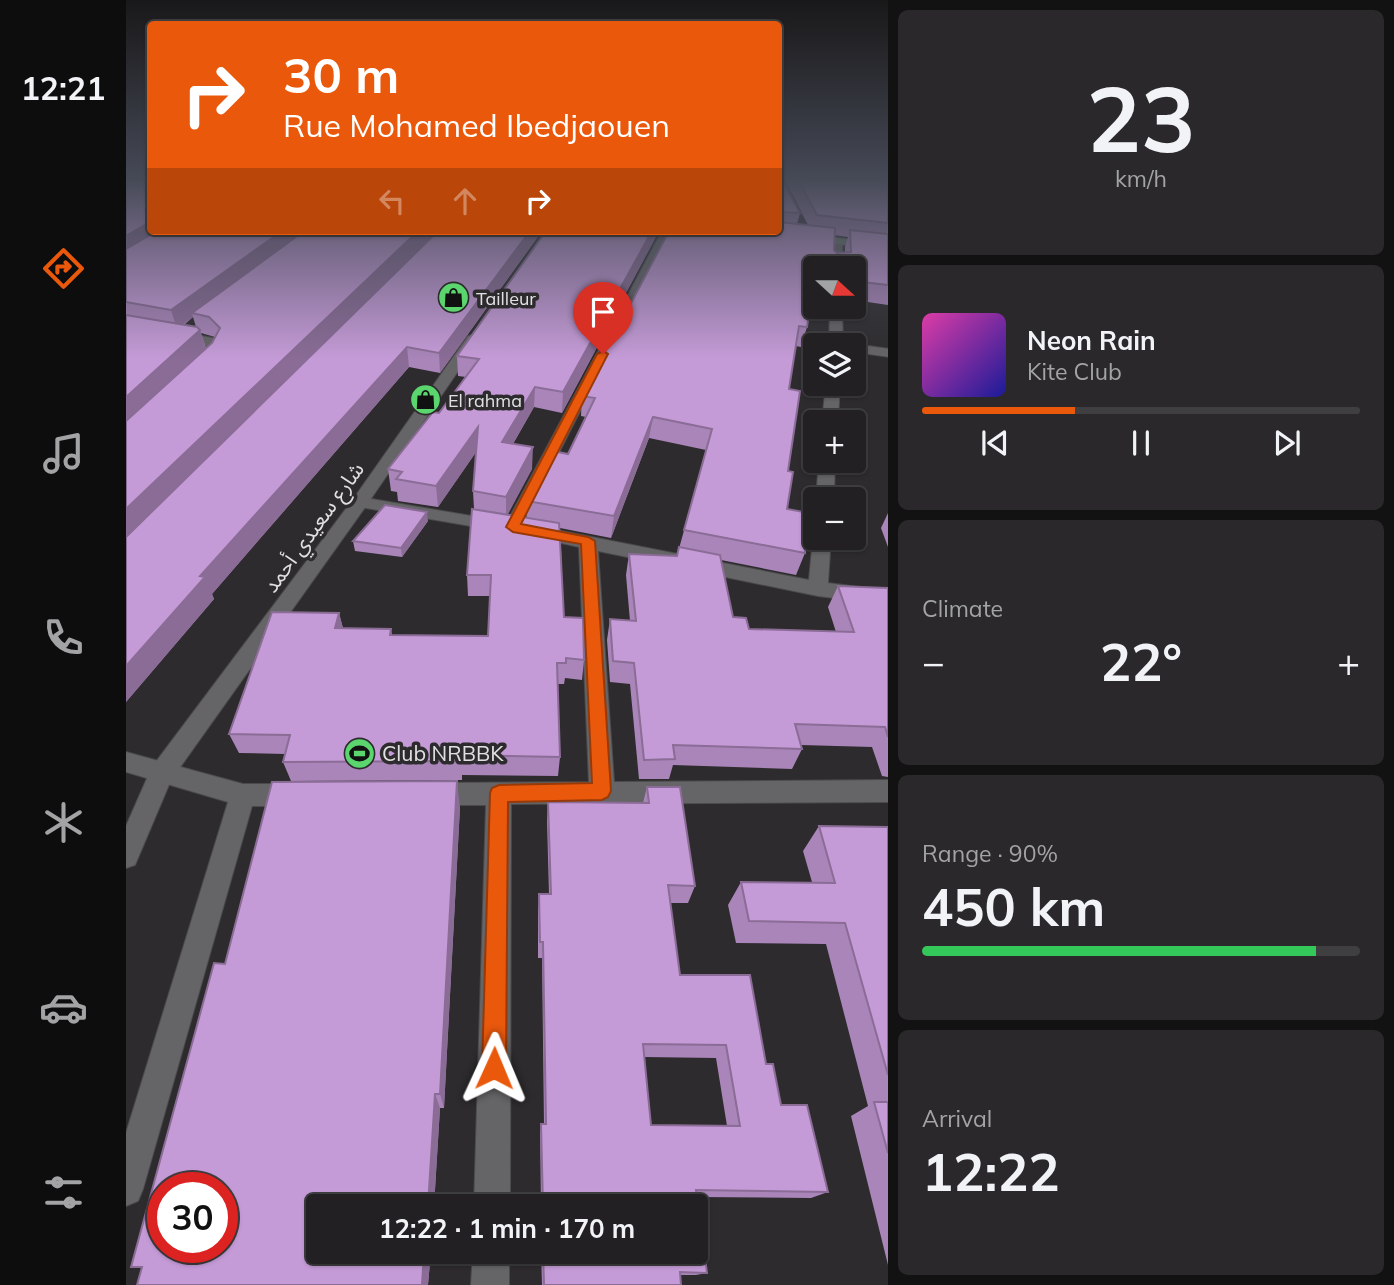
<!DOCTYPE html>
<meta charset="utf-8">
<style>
body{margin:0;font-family:Mulish,"Noto Sans Arabic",sans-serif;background:#2a282a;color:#f1f3f6;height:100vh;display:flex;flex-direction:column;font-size:26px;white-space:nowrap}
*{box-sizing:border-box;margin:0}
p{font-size:23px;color:#a2a3a5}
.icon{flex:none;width:38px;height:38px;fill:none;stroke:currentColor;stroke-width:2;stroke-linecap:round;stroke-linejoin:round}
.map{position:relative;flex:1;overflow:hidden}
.panel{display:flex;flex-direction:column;gap:10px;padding:10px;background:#131213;width:506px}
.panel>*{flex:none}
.guide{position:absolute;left:21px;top:21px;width:635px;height:214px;border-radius:7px;box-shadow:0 2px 5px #0004,0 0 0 2px #3f3e40;background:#ea580c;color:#fff;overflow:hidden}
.needle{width:46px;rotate:111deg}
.buttons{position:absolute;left:677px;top:256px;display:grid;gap:14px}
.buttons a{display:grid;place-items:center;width:63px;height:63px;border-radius:7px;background:#222022;box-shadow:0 2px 5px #0004,0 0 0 2px #3f3e40;font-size:35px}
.speed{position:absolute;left:21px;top:1172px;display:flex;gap:14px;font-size:35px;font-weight:700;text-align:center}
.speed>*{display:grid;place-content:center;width:91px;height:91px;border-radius:50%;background:#222022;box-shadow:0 2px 5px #0004,0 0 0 2px #3f3e40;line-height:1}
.speed .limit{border:10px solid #d22;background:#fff;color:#111}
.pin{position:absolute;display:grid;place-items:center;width:60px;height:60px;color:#fff;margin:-72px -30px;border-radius:50% 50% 50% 0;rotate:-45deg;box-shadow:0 0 7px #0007}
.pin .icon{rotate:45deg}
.me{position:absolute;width:77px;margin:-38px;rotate:1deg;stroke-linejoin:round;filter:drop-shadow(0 0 5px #0008)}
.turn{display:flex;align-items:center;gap:24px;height:147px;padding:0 21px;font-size:32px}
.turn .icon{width:91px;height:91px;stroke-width:2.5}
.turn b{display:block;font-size:49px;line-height:60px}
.lanes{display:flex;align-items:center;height:66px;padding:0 21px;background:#0003;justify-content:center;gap:35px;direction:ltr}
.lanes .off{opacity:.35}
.big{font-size:52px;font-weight:700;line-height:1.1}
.panel .tile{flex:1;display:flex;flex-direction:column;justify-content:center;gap:10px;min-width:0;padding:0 24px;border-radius:10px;background:#2a282a}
.panel .dial{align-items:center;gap:0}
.dial b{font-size:91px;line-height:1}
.song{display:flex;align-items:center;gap:21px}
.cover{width:84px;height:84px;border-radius:10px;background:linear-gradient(135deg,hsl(320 70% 55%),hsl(240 70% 35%))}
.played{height:7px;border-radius:4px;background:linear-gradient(90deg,#ea580c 35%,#3f3e40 35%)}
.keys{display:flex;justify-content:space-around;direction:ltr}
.heat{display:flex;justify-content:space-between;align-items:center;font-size:38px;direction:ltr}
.charge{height:10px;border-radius:5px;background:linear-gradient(90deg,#34c759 90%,#3f3e40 0)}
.trip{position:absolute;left:180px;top:1194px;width:402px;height:70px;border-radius:7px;background:#222022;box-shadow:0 2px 5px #0004,0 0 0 2px #3f3e40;font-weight:700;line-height:70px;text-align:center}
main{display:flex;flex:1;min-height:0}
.tabs{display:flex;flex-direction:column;width:126px;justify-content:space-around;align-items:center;background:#0e0d0e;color:#a2a3a5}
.tabs .icon{width:49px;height:49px}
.tabs .current{color:#ea580c}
.tabs b{font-size:32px;color:#f1f3f6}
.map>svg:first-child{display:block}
</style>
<main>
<nav class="tabs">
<b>12:21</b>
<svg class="icon current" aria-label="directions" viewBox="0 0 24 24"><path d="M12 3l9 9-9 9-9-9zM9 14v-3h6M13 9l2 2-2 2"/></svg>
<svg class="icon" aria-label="music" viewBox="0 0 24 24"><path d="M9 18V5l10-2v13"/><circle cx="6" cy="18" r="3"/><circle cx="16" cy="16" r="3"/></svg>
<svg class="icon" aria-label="phone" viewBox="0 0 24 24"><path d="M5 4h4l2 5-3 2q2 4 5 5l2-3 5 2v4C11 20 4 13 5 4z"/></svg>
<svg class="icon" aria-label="climate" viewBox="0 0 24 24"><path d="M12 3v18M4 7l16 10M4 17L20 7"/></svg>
<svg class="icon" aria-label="car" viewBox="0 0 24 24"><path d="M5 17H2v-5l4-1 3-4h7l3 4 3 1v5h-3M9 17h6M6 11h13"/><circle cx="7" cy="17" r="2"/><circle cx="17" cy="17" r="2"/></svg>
<svg class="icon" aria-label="filters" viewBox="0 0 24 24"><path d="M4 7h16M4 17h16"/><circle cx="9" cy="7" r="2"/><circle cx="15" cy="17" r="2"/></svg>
</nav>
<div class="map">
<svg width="763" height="1285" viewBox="0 0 763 1285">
<rect width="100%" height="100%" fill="#2d2b2d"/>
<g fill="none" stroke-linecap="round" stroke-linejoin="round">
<defs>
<path id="minor" d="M536,231H546L393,531C385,533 381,529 374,531L228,506L225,502L234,497L381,522Z
M711,239L716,242L717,268H705L706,242Z
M704,306H716L717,345H703Z
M0,322L87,338L98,349L83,368H73L71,365L83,349L78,344L0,330Z
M728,344L763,349V357L728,352V345H725Z
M700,383H714L712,422H696Z
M693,460H709L708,499H690Z
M405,525L683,580L687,537L690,533V537H705L702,583L763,591V605L692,596L472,551L488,782L763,780V802L385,804L384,1206H348L360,805H305L296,802L293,794L296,786L305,783L463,782L453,547L399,535L396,531L399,527Z
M0,752L117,784H172L181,787L184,795L181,803L172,806H126L17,1189L12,1201L0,1206V1133L102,802L0,772Z
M347,1251H383V1285H345Z"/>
<path id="tertiary" d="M347,335L354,339L240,506L45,780L9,865L0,868V826L26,767L228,498L342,336Z"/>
<path id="secondary" d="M621,231H653L763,244V250L626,234Z"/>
</defs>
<use href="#minor" stroke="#4a494b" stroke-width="2"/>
<use href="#tertiary" stroke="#4a494b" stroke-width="2"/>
<use href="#secondary" stroke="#4a494b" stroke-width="2"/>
<use href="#minor" fill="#656466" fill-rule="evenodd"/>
<use href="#tertiary" fill="#656466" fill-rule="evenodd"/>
<use href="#secondary" fill="#677769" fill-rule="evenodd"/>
</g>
<path fill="#a985b9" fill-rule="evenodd" d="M0,180L24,231H416L314,373L283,367L86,594L88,599L0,702ZM67,317L70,327L58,325ZM75,333L89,337L86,343L80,348Z
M653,180L674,213L671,224L682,225L660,182L658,180H762V305L728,300V268H690V296L686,295L681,327L675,347L670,346L663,389L661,509L679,553L670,575L595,560L607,617L623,629L710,632L702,607L712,586L762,588V777L756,776L746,747L675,745L676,749L666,769L547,765L543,779H513L504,684L484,682L481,640L484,619L504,621L500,575L503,554L551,556L580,450L523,438L485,538L434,528L438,617L458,660L456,680L439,678L438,684H431L434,757L432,776L336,775V780L165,781L157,762L159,754L113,753L103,734L213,613L217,628L265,629L266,635L362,636L364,596H342L341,575L348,509L347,491L350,452L312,507L272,501L271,492L265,491L262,469L313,413L340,377L332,376L331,356L533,231L436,413L408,407L387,444L406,469L381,515L401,518V501L442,454L460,417L455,416L456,396L653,231ZM708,235L722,237L719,247V252L711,253L708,250Z
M762,513V547L755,528Z
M302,521L276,557L229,551L227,541Z
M521,787L569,886L562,903H544L554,975L640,1064L655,1105L702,1192L685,1198L571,1197L581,1273L570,1275H554L555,1285H416L415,1251H570V1206H415L414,1133L415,1124H418L416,958H412V911L413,894H423L421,821L422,802L517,803ZM518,1057L590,1058L601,1126L525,1125Z
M334,807L318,1108H314L308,1206H192V1251H305L302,1285L5,1267L99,964Z
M693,826L762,827V1265L725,1116L742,1106L700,944L610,943L602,905L615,882H686L677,851Z"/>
<path fill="#8a6c96" d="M24,222V231H43L0,258V236Z
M156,231H184L66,313L67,317L51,329L45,310Z
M292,231H311L0,540V509Z
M404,231H416L314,373L313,353Z
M526,231H533L436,413L437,392Z
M74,330L80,350L0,425V397Z
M281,347L283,367L86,594L88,599L0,702V666L74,576Z
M409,387L408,407L376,463V442Z
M527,417L523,438L485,538L488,516Z
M352,427L353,448L312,507L310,486Z
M407,447L406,469L380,518V497Z
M301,512L302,521L276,557L275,548Z
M213,613L218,633L209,628Z
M331,781L334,807L318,1108L314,1094Z
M309,1094L314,1108L308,1206H302Z
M298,1251H305L302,1285H296Z"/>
<path fill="#c59bd7" stroke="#8a6c96" stroke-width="2" fill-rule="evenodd" d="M0,180H24V222L0,236Z
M653,180H656L674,213L653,212Z
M672,180H762V223L691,215Z
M653,222L709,228L708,250L711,253L725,252L724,230L762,234V285L728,281V268H690V276H689L681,327L673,326L663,389L674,391L662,471L667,472L661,509L683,513L679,553L558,530L586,429L527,417L488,516L401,501L427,451L442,454L469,398L456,396L543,231H653Z
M31,231H156L45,310L0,302V249Z
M178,231H292L0,509V421L86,343L94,328L83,317L66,313Z
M312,231H404L313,353L281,347L74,576L79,577L0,666V537Z
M420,231H526L437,392L409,387L376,442L407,447L380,497L347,491L352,427L310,486L270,479L276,472L262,469L307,412L313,413L353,359L331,356Z
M0,315L71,327L74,330L0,397Z
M259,505L301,512L275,548L227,541Z
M346,509L433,523L438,617L457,618L458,660L440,658V663H431L434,757L334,755V761L157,762L164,735L103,734L146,612L213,613L209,628L265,629L264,635L362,636L365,575H341Z
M553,547L594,555L607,617L620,618L623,629L728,632L712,586L762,588V737L759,727L669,724L676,749L547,745L549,759L518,760L508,663L487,661L484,619L510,621L503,554L551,556Z
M331,781L314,1094H309L302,1206H192V1251H298L296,1285H11L16,1267H5L88,963L99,964L146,782ZM37,1188H96V1248H37Z
M521,787H554L569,886L542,885L554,975H624L640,1064H647L655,1105H681L702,1192L570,1190L581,1273L554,1272L555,1285H418L417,1251H570V1206H417L415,1124H420L417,942H414L413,894H425L422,802L523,803ZM517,1044L600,1045L614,1126L525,1125Z
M693,826L762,827V1075L719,923L623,921L615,882L709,883Z
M748,1102H762V1153Z"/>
<linearGradient id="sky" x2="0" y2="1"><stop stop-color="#191819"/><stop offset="0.5" stop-color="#464a57"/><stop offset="1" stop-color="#464a57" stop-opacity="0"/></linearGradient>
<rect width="763" height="360" fill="url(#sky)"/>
<path fill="#ea580c" stroke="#983908" stroke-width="2" d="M477,351L482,354L395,524L462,537L469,541L485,791L482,797L476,800L382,802L380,1068L377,1077L368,1080L359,1077L356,1068L364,793L366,788L373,785L466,783L455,544L387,532L380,527L471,354Z"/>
<defs>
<symbol id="shop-disc" viewBox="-11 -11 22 22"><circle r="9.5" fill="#5bd56e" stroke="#2d2b2d"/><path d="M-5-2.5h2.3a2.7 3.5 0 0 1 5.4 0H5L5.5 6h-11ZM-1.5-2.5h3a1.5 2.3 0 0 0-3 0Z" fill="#111"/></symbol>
<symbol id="stadium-disc" viewBox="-11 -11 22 22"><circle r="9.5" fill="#5bd56e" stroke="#2d2b2d"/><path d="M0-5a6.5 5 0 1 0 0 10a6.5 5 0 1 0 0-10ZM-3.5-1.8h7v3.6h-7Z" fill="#111"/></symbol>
</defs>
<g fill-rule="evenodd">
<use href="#shop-disc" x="310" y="280" width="35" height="35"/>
<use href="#shop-disc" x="282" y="382" width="35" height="35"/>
<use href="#stadium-disc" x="216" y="736" width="35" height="35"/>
</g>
<g text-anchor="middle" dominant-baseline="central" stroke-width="7" stroke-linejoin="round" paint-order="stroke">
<g font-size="18" fill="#e1e0e2" stroke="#2d2b2d" text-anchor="start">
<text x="350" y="298">Tailleur</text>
<text x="322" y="400">El rahma</text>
</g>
<g font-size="21" fill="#e1e0e2" stroke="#2d2b2d">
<text transform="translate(187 527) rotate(-54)">شارع سعيدي أحمد</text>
</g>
<g font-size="21" fill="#e1e0e2" stroke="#2d2b2d" text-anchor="start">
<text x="256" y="753">Club NRBBK</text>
</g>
</g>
</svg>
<div class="buttons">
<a><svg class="needle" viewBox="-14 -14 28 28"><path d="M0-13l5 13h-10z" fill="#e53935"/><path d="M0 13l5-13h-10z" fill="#a2a3a5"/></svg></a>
<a><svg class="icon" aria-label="layers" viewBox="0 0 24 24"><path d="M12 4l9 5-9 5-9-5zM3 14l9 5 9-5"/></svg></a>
<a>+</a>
<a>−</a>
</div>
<div class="speed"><div class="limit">30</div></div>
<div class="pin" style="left:477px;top:354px;background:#d93025"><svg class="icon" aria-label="arrive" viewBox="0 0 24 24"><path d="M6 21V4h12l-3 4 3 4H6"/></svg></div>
<svg class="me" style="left:368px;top:1068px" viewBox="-20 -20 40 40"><path d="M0-17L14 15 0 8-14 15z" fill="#ea580c" stroke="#fff" stroke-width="4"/></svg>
<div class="trip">12:22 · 1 min · 170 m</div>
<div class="guide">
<div class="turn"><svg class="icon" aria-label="right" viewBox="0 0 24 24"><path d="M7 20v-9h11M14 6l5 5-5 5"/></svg><div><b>30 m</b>Rue Mohamed Ibedjaouen</div></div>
<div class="lanes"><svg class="icon off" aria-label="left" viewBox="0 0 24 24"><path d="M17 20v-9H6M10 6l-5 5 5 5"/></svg><svg class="icon off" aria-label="ahead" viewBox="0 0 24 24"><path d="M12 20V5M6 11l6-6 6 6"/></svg><svg class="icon" aria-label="right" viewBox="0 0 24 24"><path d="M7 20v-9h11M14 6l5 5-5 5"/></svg></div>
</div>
</div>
<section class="panel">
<div class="tile dial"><b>23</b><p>km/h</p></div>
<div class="tile">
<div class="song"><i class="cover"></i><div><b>Neon Rain</b><p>Kite Club</p></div></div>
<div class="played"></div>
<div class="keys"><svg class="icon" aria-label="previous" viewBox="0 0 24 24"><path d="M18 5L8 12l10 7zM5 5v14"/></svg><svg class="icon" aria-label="pause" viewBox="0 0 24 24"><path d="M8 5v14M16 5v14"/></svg><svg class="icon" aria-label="next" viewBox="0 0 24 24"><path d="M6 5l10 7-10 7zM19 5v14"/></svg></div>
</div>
<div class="tile"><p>Climate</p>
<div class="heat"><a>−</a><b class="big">22°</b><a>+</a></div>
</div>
<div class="tile"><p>Range · 90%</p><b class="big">450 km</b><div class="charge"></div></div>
<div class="tile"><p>Arrival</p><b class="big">12:22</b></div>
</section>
</main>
